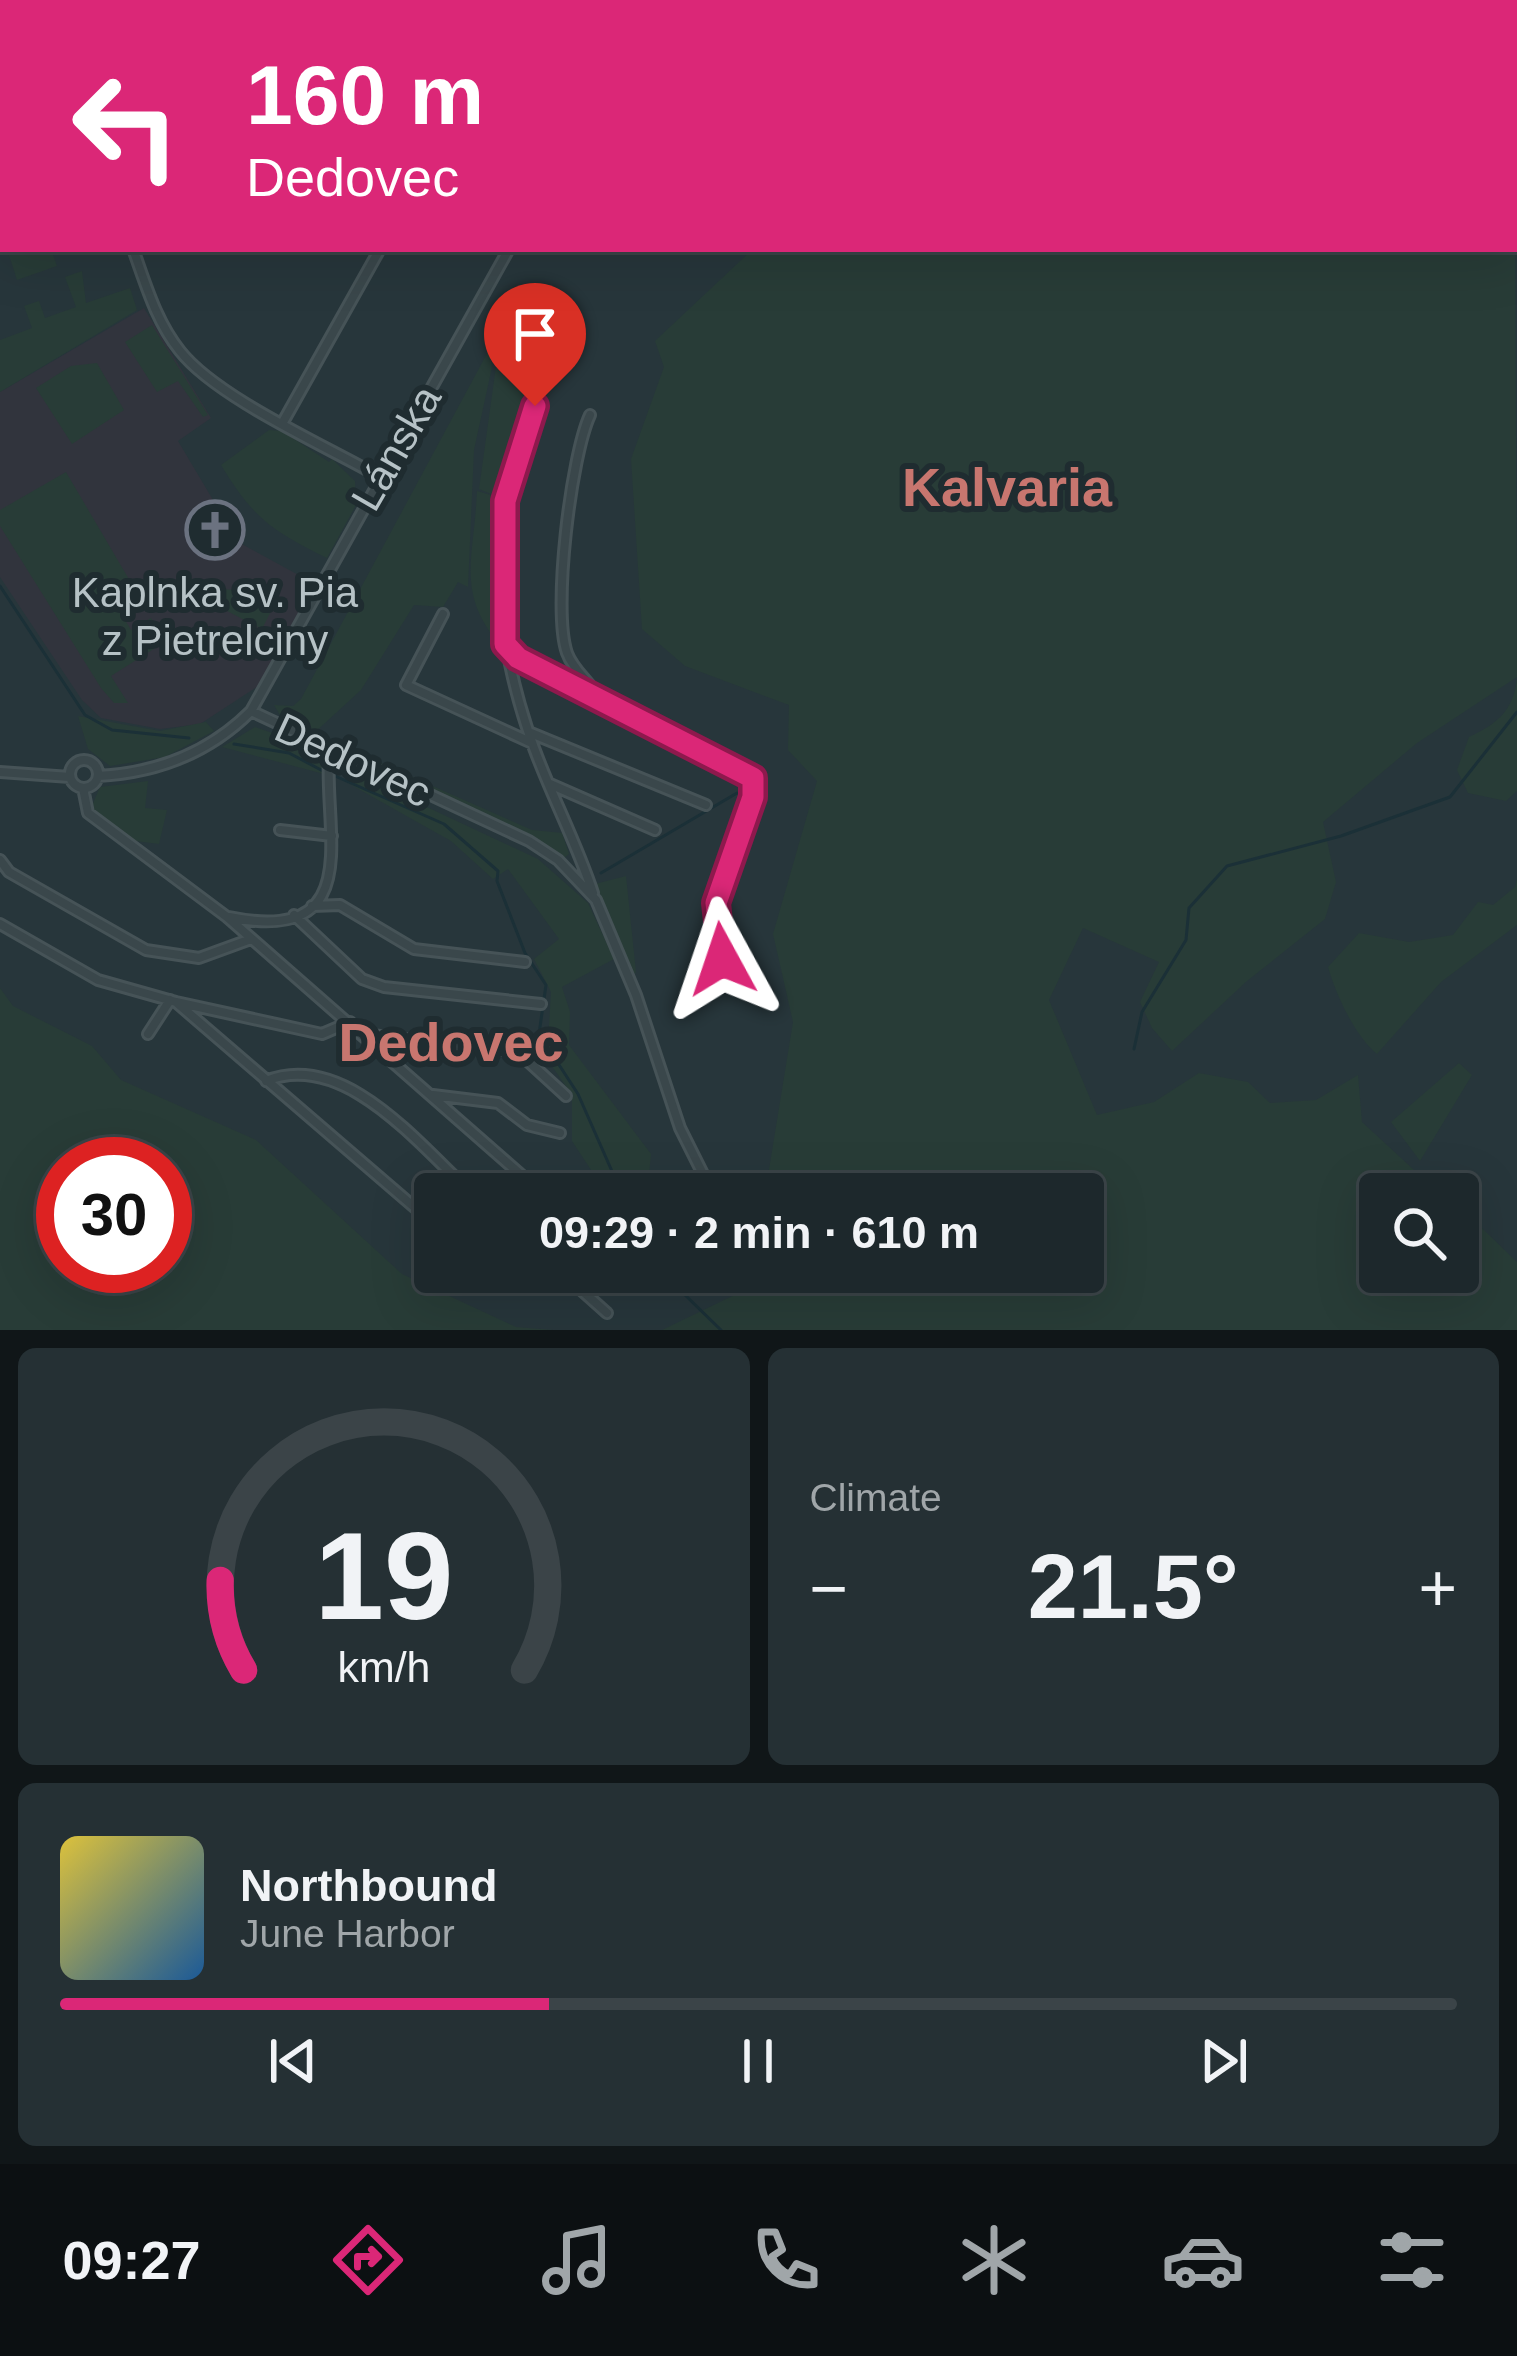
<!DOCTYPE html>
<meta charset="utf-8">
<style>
body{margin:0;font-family:Helvetica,sans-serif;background:#253034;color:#f1f3f6;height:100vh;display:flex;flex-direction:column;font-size:45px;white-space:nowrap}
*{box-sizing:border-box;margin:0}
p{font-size:39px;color:#a0a6a9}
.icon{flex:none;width:66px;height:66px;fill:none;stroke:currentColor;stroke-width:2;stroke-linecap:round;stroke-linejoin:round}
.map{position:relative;height:1330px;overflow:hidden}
.sheet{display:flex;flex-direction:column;gap:18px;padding:18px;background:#101618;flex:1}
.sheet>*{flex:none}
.banner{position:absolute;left:0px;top:0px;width:1518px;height:252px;box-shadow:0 12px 48px #0002,0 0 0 3px #3b4448;background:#db2777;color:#fff;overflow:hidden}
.buttons{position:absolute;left:1359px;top:1173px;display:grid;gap:24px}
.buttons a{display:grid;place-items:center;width:120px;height:120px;border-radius:12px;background:#1d282c;box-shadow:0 12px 48px #0002,0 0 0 3px #3b4448;font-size:60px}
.speed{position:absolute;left:36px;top:1137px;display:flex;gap:24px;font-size:60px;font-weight:700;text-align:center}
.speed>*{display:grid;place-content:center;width:156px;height:156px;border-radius:50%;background:#1d282c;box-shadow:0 12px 48px #0002,0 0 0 3px #3b4448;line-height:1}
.speed .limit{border:18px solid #d22;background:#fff;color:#111}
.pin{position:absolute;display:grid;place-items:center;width:102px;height:102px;color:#fff;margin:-123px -51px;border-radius:50% 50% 50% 0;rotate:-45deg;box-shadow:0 0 12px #0007}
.pin .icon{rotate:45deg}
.me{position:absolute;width:132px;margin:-66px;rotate:355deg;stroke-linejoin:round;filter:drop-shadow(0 0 9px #0008)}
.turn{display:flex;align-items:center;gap:42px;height:252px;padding:0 48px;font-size:54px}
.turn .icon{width:156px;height:156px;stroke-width:2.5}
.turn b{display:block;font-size:84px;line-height:102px}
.big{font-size:90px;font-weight:800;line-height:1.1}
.sheet .card{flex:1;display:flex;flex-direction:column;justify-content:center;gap:18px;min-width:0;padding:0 42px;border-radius:18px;background:#253034}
.sheet .dial{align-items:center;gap:0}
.dial svg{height:312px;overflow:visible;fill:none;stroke:#3b4448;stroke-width:7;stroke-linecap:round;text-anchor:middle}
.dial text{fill:#f1f3f6;stroke:none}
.song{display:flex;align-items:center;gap:36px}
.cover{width:144px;height:144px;border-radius:18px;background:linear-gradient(135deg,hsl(50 70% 55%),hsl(210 70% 35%))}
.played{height:12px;border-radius:6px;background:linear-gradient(90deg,#db2777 35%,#3b4448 35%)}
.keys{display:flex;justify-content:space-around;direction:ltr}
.heat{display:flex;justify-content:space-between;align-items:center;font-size:66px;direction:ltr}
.sheet .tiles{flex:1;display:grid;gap:18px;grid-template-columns:1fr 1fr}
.card:last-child{grid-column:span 2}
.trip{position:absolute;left:414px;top:1173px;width:690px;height:120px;border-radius:12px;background:#1d282c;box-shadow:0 12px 48px #0002,0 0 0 3px #3b4448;font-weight:800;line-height:120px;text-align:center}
.tab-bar{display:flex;height:192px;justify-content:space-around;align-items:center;background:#0c1012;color:#a0a6a9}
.tab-bar .icon{width:84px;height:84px}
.tab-bar .selected{color:#db2777}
.tab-bar b{font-size:54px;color:#f1f3f6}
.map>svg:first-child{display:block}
</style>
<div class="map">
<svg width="1517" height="1330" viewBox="0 0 1517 1330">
<rect width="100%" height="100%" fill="#27363b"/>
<path fill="#31343d" d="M144,308L211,418L178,441L238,542L315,584L269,679L200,724L160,729L101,718L82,700L0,577V392Z"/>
<path fill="#283c37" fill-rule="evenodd" d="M1515,195L1517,677L1417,743L1323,822L1336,882L1325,919L1247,981L1172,1051L1152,1028L1140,1002L1159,962L1083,928L1049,1000L1097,1115L1154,1102L1199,1073L1248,1082L1270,1103L1316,1100L1358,1075L1362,1122L1440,1194H1380V1272H1458V1205L1517,1262V1330H662L747,1289L750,1272H1083V1194H765L793,1022L773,934L817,781L788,750L789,705L685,666L642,629L631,459L664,367L655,341L753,249H1515Z
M7,249H51L57,266L17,280Z
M82,271L86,303L130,288L137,310L0,392V340L32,328L24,306L39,301L45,318L76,307L65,277Z
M152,325L208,415L203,417L178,381L157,392L125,342Z
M492,347L518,365L536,393L503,490L505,651C454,594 474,562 477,491L501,498L479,489L496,366Z
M490,348L492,367L474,450L468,587L458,582L443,607L414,605L361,690L312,735L283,720L274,705L293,706L301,699Z
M97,363L124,410L72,444L36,388L71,366Z
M269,430L282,431L329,462L332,459L355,481L356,505L327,558C272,531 253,518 221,465Z
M66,472L130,581L111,596L131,630L151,618L163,643L111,676L128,703H114L101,688L0,526V510Z
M208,588L263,592L277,599L262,629L202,598Z
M1517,679V791L1506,801L1468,793L1457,770L1469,737C1497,724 1513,711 1517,679Z
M78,716L160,731L206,722L214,731L165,757L110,766L88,749Z
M255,727L301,743L298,753L308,757L313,748L323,752L324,774L222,747Z
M326,739L532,830L562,833L569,854L564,858L320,745Z
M350,771L538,859L588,903L614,959L562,987L570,1012L569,1045L651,1154L647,1194H600L593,1173L572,1141V1095L547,1059L551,992L534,959L559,939L508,869L493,879L451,841L346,782Z
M148,781L145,808L167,810L159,844L135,841L91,808L100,787Z
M626,876L636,972L632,976L595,884Z
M1517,879V925L1441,982L1377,1054C1355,1036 1336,995 1328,967L1359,933L1409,942L1453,935L1478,902L1493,905L1515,887Z
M0,988L13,1006L92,1046L121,1080L256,1140L402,1274L516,1327L553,1330H0ZM165,1164V1266H63V1164Z
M1459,1063L1472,1075L1420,1161L1391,1122Z"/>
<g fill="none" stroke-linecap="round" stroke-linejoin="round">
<path stroke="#1b3037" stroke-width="3" d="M0,586L85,715L112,730L189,738
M234,744L289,753L323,771
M335,776L444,824L498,871L497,881L525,953L546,985L539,1034L578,1094L622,1194
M601,873L737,793
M1134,1049L1142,1012L1186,940L1189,908L1227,866L1341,836L1450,797L1517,712
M673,1272L684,1294L721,1330"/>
<path stroke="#1b3037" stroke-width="14" d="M321,3L325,0
M0,153L3,154"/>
<defs>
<path id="street" d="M436,0L438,3
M794,0L795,3
M1392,0L1397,3
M1514,0L1517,2
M291,3L295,0
M356,3L361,0
M630,3L634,0
M813,3L818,0
M873,3L877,0
M922,3L926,0
M1515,92L1517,94
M0,139H3
M133,249C146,285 156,321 180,351C217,398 326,446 380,477
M534,406C492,532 488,621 534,748C552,797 577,844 593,893
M590,415C571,456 552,611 567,653C573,670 590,682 599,698
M283,422L380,249
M443,614L406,685L532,743
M512,669L532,663L753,778L755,790C737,852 693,918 733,981
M251,711L529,841L558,860L596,900L636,995L680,1128L713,1194
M531,733L706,805
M70 774a14 14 0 1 1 28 0a14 14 0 1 1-28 0Z
M0,772L70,777
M98,776C156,773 209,753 251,711L509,249
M550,784L655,830
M83,788L88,813L227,917L543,1194
M280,830L332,836
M0,860L9,872L146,950L199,958L251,939
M312,906L340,905L414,949L525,962
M294,915L362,979L384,987L541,1004
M229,917C366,945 324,834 329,757L322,747
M0,924L98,980L176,1002L322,1034L350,1022
M177,1003L435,1225
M148,1034L170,1000
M363,1034L518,1052L566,1096
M266,1081C346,1049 421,1148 473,1194
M433,1095L498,1103L527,1125L560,1133
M561,1272L607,1313
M617,1272L627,1284"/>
<path id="secondary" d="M134,3L141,0
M0,59L3,58"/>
</defs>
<use href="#street" stroke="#465357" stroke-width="14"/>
<use href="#secondary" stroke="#465357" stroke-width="16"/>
<use href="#street" stroke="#3a474b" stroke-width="8"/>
<use href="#secondary" stroke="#49585d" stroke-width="10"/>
</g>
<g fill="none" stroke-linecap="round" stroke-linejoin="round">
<defs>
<path id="route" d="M535,406L505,501V644L518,658L753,778V797L716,903L722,959"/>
</defs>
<use href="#route" stroke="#8e194d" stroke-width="30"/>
<use href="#route" stroke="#db2777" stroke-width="21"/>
</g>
<defs>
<symbol id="church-ring" viewBox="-11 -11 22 22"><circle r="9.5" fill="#1f2c30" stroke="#6b7280" stroke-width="1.5"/><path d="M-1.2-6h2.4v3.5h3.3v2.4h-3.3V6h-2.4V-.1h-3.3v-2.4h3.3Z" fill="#6b7280"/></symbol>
</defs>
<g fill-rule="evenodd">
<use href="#church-ring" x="182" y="497" width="66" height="66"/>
</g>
<g text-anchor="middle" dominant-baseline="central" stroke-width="12" stroke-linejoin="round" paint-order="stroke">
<g font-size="42" fill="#b6c2c6" stroke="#1f2c30">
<text transform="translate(396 448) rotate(-60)">Lánska</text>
<text transform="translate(353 760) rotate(25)">Dedovec</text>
</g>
<g font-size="42" fill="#b6c2c6" stroke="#1f2c30">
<text x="215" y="592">Kaplnka sv. Pia<tspan x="215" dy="48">z Pietrelciny</tspan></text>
</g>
<g font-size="54" font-weight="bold" fill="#c8766f" stroke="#1f2c30">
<text x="1007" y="487">Kalvaria</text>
<text x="451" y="1042">Dedovec</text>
</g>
</g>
</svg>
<div class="buttons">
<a><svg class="icon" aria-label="search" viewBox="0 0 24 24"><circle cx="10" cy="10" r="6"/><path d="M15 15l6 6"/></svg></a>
</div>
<div class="speed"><div class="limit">30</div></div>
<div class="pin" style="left:535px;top:406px;background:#d93025"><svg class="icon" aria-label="arrive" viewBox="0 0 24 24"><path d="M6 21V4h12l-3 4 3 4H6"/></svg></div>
<svg class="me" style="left:722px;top:959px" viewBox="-20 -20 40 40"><path d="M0-17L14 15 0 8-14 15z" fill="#db2777" stroke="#fff" stroke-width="4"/></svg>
<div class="trip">09:29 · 2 min · 610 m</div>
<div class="banner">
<div class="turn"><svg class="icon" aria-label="left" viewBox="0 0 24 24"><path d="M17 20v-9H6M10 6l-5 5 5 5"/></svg><div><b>160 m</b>Dedovec</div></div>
</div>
</div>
<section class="sheet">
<div class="tiles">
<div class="card dial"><svg viewBox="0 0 100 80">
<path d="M14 69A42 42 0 1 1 86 69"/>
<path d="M14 69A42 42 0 0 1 8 46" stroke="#db2777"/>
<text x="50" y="56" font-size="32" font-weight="700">19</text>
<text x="50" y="72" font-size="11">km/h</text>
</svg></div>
<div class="card"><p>Climate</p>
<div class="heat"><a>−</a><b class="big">21.5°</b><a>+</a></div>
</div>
<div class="card">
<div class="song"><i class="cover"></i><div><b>Northbound</b><p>June Harbor</p></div></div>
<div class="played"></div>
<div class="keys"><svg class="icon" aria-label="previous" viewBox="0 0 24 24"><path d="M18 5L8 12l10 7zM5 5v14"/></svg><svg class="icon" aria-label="pause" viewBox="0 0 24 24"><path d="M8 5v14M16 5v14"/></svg><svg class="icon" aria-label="next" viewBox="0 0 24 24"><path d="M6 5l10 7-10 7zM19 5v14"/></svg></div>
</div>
</div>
</section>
<nav class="tab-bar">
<b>09:27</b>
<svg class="icon selected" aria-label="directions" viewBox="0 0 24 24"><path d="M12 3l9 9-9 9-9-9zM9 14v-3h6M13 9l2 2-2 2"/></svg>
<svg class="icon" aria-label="music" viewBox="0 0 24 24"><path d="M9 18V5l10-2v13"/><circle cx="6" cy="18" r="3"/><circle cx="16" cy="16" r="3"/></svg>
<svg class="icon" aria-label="phone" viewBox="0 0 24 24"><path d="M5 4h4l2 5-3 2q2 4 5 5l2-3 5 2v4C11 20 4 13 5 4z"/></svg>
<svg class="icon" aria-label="climate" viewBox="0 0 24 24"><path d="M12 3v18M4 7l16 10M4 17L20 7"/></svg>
<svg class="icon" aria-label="car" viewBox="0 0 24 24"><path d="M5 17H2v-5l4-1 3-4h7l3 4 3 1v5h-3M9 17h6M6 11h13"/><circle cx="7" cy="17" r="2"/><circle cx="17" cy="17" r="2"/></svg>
<svg class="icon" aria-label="filters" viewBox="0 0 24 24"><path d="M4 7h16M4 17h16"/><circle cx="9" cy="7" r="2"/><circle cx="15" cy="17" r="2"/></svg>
</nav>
